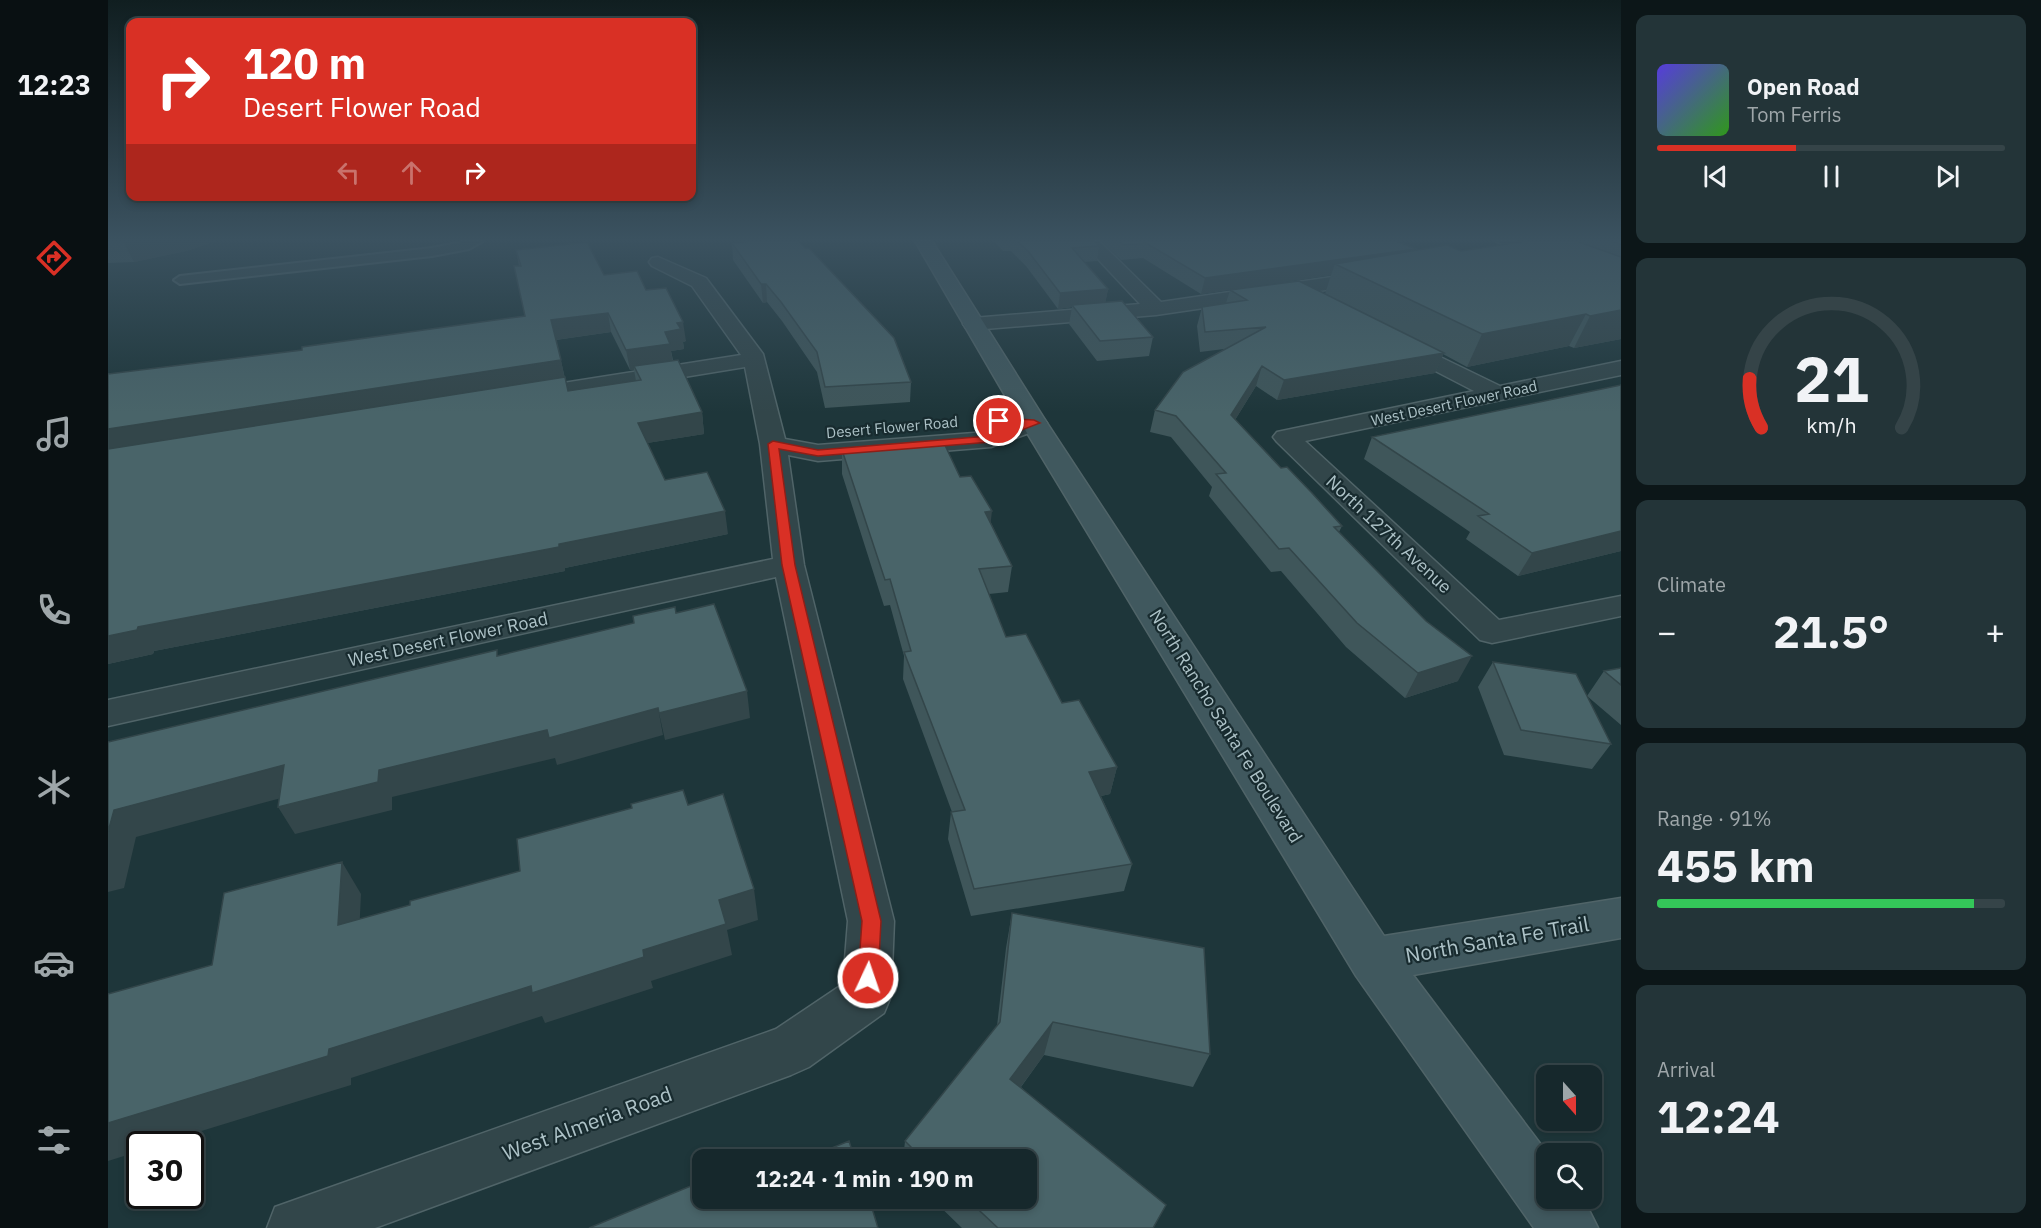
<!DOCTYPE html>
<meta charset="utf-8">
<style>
body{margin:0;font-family:"IBM Plex Sans",sans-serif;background:#233438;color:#f1f3f6;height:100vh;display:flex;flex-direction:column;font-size:22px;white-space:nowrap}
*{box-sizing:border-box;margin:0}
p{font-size:20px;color:#9ea6a9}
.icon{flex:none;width:33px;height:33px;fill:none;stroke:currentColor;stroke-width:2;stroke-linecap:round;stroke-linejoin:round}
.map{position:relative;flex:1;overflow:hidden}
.side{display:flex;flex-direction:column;gap:15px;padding:15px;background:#0c1618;width:420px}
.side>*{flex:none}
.hud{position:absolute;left:18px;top:18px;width:570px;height:183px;border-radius:12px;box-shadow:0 3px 9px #0003,0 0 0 2px #354448;background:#d93025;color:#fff;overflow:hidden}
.needle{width:39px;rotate:159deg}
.controls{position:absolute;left:1428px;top:1065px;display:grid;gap:12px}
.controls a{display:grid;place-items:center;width:66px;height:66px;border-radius:12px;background:#16282c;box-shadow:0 3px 9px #0003,0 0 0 2px #354448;font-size:30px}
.speed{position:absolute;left:18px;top:1131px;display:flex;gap:12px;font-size:30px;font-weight:700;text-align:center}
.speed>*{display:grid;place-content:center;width:78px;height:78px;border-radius:50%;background:#16282c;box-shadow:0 3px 9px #0003,0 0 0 2px #354448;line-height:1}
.speed .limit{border:3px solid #111;border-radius:9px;background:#fff;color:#111}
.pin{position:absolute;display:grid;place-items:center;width:51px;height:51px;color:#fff;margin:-26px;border:3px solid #fff;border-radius:50%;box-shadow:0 2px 6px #0007}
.me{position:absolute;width:66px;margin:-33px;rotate:3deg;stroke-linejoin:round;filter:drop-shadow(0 0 4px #0008)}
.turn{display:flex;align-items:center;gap:21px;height:126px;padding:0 18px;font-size:27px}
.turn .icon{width:78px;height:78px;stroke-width:2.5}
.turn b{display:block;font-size:42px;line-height:51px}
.lanes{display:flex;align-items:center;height:57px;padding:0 18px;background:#0003;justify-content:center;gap:30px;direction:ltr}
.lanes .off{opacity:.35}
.big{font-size:45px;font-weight:800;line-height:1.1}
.side .tile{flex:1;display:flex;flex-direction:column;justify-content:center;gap:9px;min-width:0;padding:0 21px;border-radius:12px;background:#233438}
.side .dial{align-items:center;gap:0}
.dial svg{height:156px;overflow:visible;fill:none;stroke:#354448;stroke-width:7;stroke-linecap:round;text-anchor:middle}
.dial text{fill:#f1f3f6;stroke:none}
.song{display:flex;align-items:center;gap:18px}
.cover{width:72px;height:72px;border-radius:9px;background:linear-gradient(135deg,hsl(250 70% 55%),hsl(110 70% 35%))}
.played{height:6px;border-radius:3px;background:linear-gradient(90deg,#d93025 40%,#354448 40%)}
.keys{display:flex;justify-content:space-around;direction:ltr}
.heat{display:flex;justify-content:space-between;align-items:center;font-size:33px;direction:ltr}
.charge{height:9px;border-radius:4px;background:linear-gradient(90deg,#34c759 91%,#354448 0)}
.trip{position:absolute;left:584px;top:1149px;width:345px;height:60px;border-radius:12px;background:#16282c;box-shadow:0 3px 9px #0003,0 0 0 2px #354448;font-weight:800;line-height:60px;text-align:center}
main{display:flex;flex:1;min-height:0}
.dock{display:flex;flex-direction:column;width:108px;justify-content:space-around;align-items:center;background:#091012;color:#9ea6a9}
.dock .icon{width:42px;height:42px}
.dock .current{color:#d93025}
.dock b{font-size:27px;color:#f1f3f6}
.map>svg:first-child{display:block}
</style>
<main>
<nav class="dock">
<b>12:23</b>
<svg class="icon current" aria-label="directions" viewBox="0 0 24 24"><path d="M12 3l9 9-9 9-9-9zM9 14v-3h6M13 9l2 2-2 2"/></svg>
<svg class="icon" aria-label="music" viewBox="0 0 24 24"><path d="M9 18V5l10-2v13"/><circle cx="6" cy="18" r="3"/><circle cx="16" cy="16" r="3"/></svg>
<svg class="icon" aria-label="phone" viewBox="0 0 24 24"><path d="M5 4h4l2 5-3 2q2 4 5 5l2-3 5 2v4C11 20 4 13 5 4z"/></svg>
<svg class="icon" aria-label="climate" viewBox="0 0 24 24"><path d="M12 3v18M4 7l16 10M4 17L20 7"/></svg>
<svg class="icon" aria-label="car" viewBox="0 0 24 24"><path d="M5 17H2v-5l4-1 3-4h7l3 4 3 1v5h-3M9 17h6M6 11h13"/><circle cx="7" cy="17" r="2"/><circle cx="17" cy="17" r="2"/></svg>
<svg class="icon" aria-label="filters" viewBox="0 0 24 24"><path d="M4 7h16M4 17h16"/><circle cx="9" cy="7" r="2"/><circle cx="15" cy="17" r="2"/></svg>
</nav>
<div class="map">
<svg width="1513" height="1228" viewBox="0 0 1513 1228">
<rect width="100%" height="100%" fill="#1e363a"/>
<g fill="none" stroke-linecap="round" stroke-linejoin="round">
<defs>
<path id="lane" d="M359,241H375L361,249L324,256L72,284L66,280L72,276L324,248Z
M1388,241H1404L1435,254L1425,257Z"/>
<path id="street" d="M973,241H991L1053,302L1265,271L1274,277L1265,283L1048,315L865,330L858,328L855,324L858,320L865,318L1032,304Z
M550,257L598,278L655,354L677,439L710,445L879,432L917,418L926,415L935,418L939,423L935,428L883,447L710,461L680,455L696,565L786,921L783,996L776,1013L701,1067L683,1075L267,1228H159L167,1207L668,1029L735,984L740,921L668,577L0,726V700L665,559L652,444L637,367L417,403L409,401L405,396L409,391L417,389L633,355L584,286L544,266L541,262L544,258Z
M1291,337L1392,386L1513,361V375L1197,441L1391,620L1513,596V616L1384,643L1372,640L1169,442L1165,437L1169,432L1366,391L1283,348L1280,343L1283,338Z"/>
<path id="secondary" d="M807,241H824L939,423L1276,936L1513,898V938L1305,975L1440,1154L1438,1198H1475L1490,1228H1426L1248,976L913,423Z"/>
</defs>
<use href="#lane" stroke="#506468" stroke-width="4"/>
<use href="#street" stroke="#506468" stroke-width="3"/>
<use href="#secondary" stroke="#506468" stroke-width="3"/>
<use href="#lane" fill="#32464a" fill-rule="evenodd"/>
<use href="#street" fill="#32464a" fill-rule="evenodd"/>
<use href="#secondary" fill="#40585e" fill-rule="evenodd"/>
</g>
<path fill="#3f565a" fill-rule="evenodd" d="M0,241H108L78,251L26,262L0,263Z
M886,241H986L991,246L989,261L976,262L1000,289L997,303L1045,337L1041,356L989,361L961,324L964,307L950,309L918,266L903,251H895Z
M993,241H1288L1307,251H1353L1413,242L1411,241H1513V339L1466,348L1461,346L1359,367L1335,354L1327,373L1169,400L1148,386L1127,420L1173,468L1234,526L1231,532L1350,681L1297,698L1238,647L1173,571L1163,572L1101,496L1104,487L1063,437L1042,432L1047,410L1116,349L1092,352L1089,326L1094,307L1118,303L1122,290L1217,294L1223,275L1093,294L1035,258L1013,260Z
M624,243L803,382L802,402L717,408L709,372L674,321L659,302L655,303L625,260Z
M408,250L496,275L538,290L578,341L575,342L576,349L563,351L565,360L594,412L596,434L539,443L557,480L620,534L457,568V571L46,651L45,654L0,664V374L194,350L417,316L411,266ZM503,332L522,370H526L528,381L460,391L448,340Z
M1513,385V551L1410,576L1358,539L1362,532L1256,459L1264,437Z
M734,450L852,477L883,523L904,566L900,592L881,594L898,637L1009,767L1002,794L993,796L1024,864L1016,891L863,916L840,839L843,812H844L795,679L796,656L782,605L776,606L734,474Z
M1385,662L1503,744L1484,769L1396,755L1370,687Z
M1513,668V725L1479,696L1496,671Z
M904,913L1102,1054L1085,1087L936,1055L913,1087L1045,1228H854L823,1198H918V1160H795L797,1141L889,1026L898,948Z"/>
<path fill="#33464a" d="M15,241H108L78,251L26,262Z
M1308,249L1302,264H1227L1223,275L1093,294L1097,278Z
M653,284H658L659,302L655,303Z
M1000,289L997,305H964V307L950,309L952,293Z
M1513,310V339L1466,348L1482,316Z
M500,313L503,332L447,340L443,320Z
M1478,314L1461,346L1359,367L1374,334Z
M575,322L578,341L575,342L576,349L563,351L565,363L526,366V370H522L518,350L557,332L569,323Z
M1336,353L1327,373L1169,400L1176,380Z
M453,360L457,380L0,453V429Z
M1154,366L1148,386L1117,436L1123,415Z
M594,412L596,434L533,444L530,423Z
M617,511L620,534L457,568V571L46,651L45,654L0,664V636L30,627Z
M884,511L881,537L877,512Z
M1513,531V551L1410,576L1424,553Z
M1364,656L1350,681L1297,698L1310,673Z
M639,691L642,718L557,740L551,713Z
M550,708L555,735L449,765L447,758L284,797V810L187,834L170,807L271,770L439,730Z
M176,765L192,793L28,837L16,888L0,892V832L6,810Z
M1009,767L1002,794L975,800L981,772Z
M234,862L253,894L250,956L230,925Z
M646,889L650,920L619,930L624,955L543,981L545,988L437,1023L434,1016L243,1078V1085L51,1144H32V1151L0,1161V1123L221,1049L535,950L611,900Z
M945,1022L936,1055L895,1111L902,1079Z"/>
<path fill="#496469" stroke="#33464a" stroke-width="1.5" d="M645,241H690L697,248H701L786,338L803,382L717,387L709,352L673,302L658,284H653L624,243Z
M909,241H986L991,246L964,248L1000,289L952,293L920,251Z
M1011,241H1288L1308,249L1097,278L1038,243L1016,245Z
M1420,241H1468L1513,257V310L1482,316L1478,314L1374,334L1227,264L1339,245L1353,251Z
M1502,241H1513V244Z
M479,242L496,275L529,271L538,290L558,288L575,322L569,323L573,329L557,332L562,344L518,350L500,313L443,320L453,360L0,429V374L194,350V347L417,316L406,266H413L408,250Z
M1191,281L1336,353L1176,380L1154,366L1123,415L1173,468L1179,467L1204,493L1234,526L1226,527L1318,621L1364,656L1310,673L1249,623L1181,548L1171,549L1108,474L1118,473L1068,416L1047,410L1075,372L1158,327L1097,332L1094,307L1139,300L1122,290Z
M1014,301L1045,337L992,341L964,305Z
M570,360L594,412L530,423L557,480L599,472L617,511L451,544V547L30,627L29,630L0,636V449L457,377L460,391L533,380L526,366Z
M1513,385V531L1424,553L1370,516L1381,514L1264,437Z
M835,441L852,477L863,476L884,511L877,512L904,566L871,569L898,637L918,634L954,703L971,700L1009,767L981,772L1024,864L866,889L843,812L857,810L796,652L803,651L782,579L777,580L734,450Z
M606,604L639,691L551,713L550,708L441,738L439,730L271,770L270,782L170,807L176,765L6,810L0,832V742L389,650V656L526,623L525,616L567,607L568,613Z
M1385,662L1468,674L1503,744L1413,730Z
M1513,668V685L1496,671Z
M575,790L580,805L615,794L646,889L611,900L618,924L535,950L536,957L424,993L423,986L221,1049L220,1056L0,1123V994L104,965L116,893L234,862L230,925L302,905V901L412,871L409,839L524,808L523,804Z
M904,913L1096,948L1102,1054L945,1022L902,1079L1058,1205L1045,1228H890L858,1198H918V1160H816L797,1141L892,1022Z
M741,1141L747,1160H694Z
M590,1183L594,1199L761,1198L770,1228H481Z"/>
<linearGradient id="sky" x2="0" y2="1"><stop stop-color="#101e20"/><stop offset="0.58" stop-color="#3b5260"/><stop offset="1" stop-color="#3b5260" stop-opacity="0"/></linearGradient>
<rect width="1513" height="413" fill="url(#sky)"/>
<path fill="#d93025" stroke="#8d1f18" stroke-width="1.5" d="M887,418L926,420L932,423L883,442L710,456L671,449L687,565L773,921L770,978L767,984L760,987L753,984L750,978L754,921L674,565L660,444L665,441L710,450L881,436L911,425L887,423Z"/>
<g text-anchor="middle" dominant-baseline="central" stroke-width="4.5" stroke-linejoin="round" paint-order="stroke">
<g font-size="15" fill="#adc2c7" stroke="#182b2f">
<text transform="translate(1346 403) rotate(-12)">West Desert Flower Road</text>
<text transform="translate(784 427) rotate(-5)">Desert Flower Road</text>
</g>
<g font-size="18" fill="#adc2c7" stroke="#182b2f">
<text transform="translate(1281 534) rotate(43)">North 127th Avenue</text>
<text transform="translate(340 639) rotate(-12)">West Desert Flower Road</text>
<text transform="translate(1118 726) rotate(58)">North Rancho Santa Fe Boulevard</text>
</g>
<g font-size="21" fill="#adc2c7" stroke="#182b2f">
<text transform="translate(1389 939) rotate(-10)">North Santa Fe Trail</text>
<text transform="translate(479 1123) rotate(-20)">West Almeria Road</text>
</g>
</g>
</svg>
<div class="controls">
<a><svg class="needle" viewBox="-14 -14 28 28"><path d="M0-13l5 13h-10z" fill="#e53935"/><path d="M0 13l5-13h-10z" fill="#9ea6a9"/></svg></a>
<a><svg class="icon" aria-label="search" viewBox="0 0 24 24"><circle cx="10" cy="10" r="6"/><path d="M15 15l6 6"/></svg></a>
</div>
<div class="speed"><div class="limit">30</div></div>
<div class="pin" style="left:891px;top:421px;background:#d93025"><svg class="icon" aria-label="arrive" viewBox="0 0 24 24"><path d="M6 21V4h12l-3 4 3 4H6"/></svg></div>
<svg class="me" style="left:760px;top:978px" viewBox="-20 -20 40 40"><circle r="17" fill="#d93025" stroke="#fff" stroke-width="3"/><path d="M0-11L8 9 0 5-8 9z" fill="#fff"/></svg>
<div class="trip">12:24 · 1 min · 190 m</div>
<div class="hud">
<div class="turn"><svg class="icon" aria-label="right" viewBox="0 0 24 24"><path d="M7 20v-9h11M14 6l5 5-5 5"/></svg><div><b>120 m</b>Desert Flower Road</div></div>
<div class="lanes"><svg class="icon off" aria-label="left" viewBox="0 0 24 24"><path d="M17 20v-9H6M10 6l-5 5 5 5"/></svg><svg class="icon off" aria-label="ahead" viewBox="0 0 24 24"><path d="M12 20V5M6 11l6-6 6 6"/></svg><svg class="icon" aria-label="right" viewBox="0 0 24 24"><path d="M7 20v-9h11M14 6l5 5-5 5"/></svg></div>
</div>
</div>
<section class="side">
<div class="tile">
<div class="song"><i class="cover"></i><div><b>Open Road</b><p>Tom Ferris</p></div></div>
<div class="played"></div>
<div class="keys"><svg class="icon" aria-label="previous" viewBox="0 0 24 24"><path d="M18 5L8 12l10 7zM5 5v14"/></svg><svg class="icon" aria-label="pause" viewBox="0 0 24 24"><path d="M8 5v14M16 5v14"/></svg><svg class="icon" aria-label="next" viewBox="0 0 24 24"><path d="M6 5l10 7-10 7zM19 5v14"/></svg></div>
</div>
<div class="tile dial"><svg viewBox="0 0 100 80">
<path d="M14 69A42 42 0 1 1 86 69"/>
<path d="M14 69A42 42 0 0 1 8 44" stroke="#d93025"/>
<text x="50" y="56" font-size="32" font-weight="700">21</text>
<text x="50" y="72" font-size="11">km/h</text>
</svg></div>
<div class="tile"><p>Climate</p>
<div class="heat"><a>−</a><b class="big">21.5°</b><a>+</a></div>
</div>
<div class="tile"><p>Range · 91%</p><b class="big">455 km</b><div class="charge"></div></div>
<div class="tile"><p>Arrival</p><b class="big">12:24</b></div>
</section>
</main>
